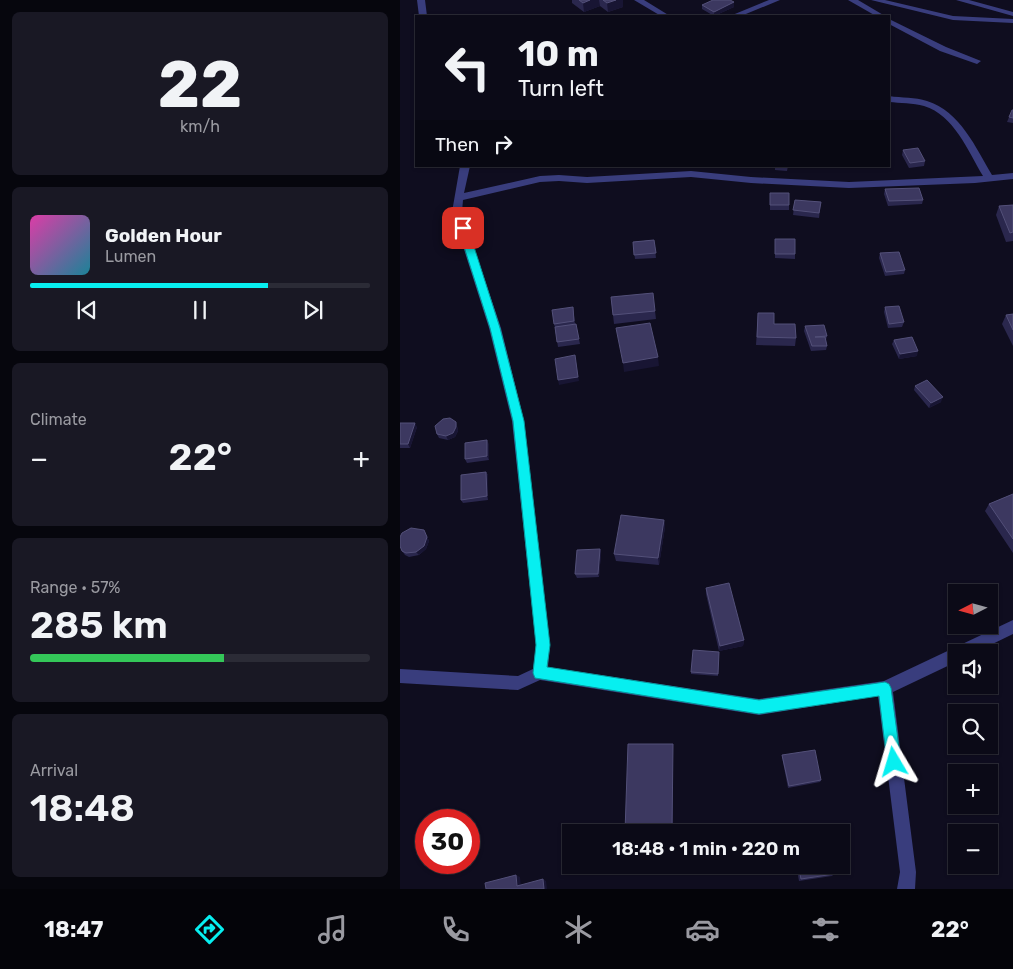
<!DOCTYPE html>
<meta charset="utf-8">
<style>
body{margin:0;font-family:Rubik,sans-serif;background:#191824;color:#f1f3f6;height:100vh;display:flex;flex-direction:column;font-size:19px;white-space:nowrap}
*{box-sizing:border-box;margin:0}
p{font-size:16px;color:#9a9aa1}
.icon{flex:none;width:28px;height:28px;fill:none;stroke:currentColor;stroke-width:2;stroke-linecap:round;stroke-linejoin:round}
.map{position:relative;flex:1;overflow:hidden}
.side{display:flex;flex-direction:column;gap:12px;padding:12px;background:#06060d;width:400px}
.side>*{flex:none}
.banner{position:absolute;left:15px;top:15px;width:475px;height:152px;border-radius:0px;box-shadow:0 1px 4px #0004,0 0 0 1px #2b2b36;background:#0b0a17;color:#f1f3f6;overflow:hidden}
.needle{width:32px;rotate:264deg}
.tools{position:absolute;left:548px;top:584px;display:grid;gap:10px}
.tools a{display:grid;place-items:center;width:50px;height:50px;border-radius:0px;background:#0b0a17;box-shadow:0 1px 4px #0004,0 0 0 1px #2b2b36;font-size:25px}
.speed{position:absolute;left:15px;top:809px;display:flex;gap:10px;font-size:25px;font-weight:700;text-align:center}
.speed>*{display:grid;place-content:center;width:65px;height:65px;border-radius:50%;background:#0b0a17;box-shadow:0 1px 4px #0004,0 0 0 1px #2b2b36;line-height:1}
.speed .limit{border:8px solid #d22;background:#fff;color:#111}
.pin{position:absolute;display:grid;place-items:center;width:42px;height:42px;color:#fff;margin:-21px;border-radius:10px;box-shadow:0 2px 8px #0006}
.me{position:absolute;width:55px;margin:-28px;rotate:353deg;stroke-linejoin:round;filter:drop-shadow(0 0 4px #0008)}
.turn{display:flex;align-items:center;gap:18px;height:105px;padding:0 20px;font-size:22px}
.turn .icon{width:65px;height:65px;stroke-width:2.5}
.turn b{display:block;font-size:35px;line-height:42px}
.then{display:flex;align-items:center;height:48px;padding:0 20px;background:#0003;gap:10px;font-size:19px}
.big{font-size:38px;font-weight:600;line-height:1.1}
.side .tile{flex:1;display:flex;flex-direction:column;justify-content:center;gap:8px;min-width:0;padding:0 18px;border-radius:8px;background:#191824}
.side .dial{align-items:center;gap:0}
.dial b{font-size:65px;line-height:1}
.song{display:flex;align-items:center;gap:15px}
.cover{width:60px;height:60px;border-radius:8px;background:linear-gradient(135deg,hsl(320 70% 55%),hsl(190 70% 35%))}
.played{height:5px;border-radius:2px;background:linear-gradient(90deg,#07eff0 70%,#2b2b36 70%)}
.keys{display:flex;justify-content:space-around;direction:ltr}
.heat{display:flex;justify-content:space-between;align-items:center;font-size:28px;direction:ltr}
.charge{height:8px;border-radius:4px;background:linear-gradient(90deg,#34c759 57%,#2b2b36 0)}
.trip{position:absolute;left:162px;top:824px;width:288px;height:50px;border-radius:0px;background:#0b0a17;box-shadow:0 1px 4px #0004,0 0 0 1px #2b2b36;font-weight:600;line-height:50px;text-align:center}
.dock{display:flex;height:80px;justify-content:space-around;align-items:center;background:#040409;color:#9a9aa1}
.dock .icon{width:35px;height:35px}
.dock .current{color:#07eff0}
.dock b{font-size:22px;color:#f1f3f6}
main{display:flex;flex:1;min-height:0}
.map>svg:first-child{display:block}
</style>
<main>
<section class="side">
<div class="tile dial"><b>22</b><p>km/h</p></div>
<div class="tile">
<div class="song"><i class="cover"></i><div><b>Golden Hour</b><p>Lumen</p></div></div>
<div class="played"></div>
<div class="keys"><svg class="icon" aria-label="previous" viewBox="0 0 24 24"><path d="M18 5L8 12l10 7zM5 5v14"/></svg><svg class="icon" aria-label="pause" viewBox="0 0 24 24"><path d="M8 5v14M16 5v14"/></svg><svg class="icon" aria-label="next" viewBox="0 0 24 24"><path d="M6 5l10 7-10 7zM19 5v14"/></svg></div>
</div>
<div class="tile"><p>Climate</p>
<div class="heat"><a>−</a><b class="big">22°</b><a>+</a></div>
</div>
<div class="tile"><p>Range · 57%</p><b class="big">285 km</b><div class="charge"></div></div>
<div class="tile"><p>Arrival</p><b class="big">18:48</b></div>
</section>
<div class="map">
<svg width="613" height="889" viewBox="0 0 613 889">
<rect width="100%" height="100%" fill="#0f0d1f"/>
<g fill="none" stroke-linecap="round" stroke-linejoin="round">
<path fill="#393d7d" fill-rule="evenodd" d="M17,0H25L27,16H19Z
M234,0H244L270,16H261Z
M369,0H380L341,16H330Z
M448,0H458L485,16H476Z
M471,0H485L553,16L613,19V23L553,20Z
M556,0H569L613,12V16Z
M489,19L546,47L581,61L577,64L540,51L489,24Z
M489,96C502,98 515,97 527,101C560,111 576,148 592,175L613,173V179L575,183L449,188L351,183L291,177L187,183L159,181L140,182L63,200L62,212L101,328L124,421L150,645L148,667L359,699L484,681L613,620V634L576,652H556V662L493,692L516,872L515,889H497L500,872L478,696L359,715L140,680L118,690L0,683V669L118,676L133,669L136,645L112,421L89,328L52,212L60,166H70L64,193L140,176L159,175L187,177L291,171L351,177L449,182L583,176C568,151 554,115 524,106C513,103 500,103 489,102Z"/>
</g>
<path fill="#2a274d" d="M172,0H223V7L208,12L200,6L184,12L172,3Z
M334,2V7L314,16L302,9V5Z
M613,110V123L607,122L609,117Z
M503,150L525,161L524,166L509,168L502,155Z
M375,166H388L387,171L375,170Z
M485,189L523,200L522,204L488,206L484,194Z
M370,193L389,205V210H370Z
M395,200L421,202L419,218L393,215Z
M613,205V241L606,242L596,215L599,206Z
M375,239L395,254V259L375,258Z
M254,240L256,258L235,259L233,242Z
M480,253L505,270L504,274L485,276L479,258Z
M211,297L255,311L256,319L214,324Z
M173,307L175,324H176L180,344L158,347L155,328L154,324Z
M485,307L504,322L502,327L488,328L484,312Z
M358,313L396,338L395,346L356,345Z
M613,314V346L602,324L606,315Z
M405,326L427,336L426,340L427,346L426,350L411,351L404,331Z
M494,340L517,356L499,359L492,344Z
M515,386L541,402L529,408L514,390Z
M56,422L57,426L58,431L55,437L48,440L39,438L37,434Z
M0,423L17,427L10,448H0Z
M89,444V460L67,463L65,459Z
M86,472L88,475V500L63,503L61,500Z
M613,494V553L585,511L589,504Z
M264,520L265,527L259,565L216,561L214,554Z
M24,530L29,541L26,549L19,555L9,557L5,555L2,551Z
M200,549L201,553L199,577L177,578L175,574Z
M306,588L344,640L343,646L319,651L306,594Z
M319,652L318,676L291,674V672Z
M382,755L421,780L420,782L388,788L382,757Z
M396,865H433L434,874L432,876L399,881Z"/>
<path fill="#181533" d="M190,0H199L200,6L184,12L183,3Z
M216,0H223V7L208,12L207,3Z
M334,2V7L314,16V12Z
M518,351L517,356L499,359L500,354Z
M175,355L179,381L159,385L158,380Z
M258,357L259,366L224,372L223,363Z
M543,397L541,402L529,408L531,403Z
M56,422L57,426L58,431L55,437L48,440L46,436Z
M15,423L17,427L10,448L8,444Z
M87,440L89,444V460L87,456Z
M86,472L88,475V500L87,496Z
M264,520L265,527L259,565L258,558Z
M24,530L29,541L26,549L19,555L16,552Z
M200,549L201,553L199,577L198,574Z
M344,640L343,646L319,651L320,646Z
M273,744V832H272Z
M116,875L120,877L121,888L117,886Z
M143,879L146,881L147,889H144Z"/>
<path fill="#3c3860" stroke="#535079" d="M179,0H190L183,3Z
M203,0H216L207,3Z
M313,0H330L334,2L314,12L302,5Z
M612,110H613V118L609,117Z
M518,148L525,161L510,163L503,150Z
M519,188L523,200L489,201L485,189Z
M370,193H389V205H370Z
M395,200L421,202L419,213L393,210Z
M613,205V232L610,233L599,206Z
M375,239H395V254H375Z
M254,240L256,253L234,255L233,242Z
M499,252L505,270L486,272L480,253Z
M253,293L255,311L213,315L211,297Z
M499,306L504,322L489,324L485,307Z
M173,307L174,321L154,324L152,310Z
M358,313H374V324H395L396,338L357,337Z
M613,314V330L606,315Z
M250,323L258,357L223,363L216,328Z
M176,324L179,339L157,342L155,327Z
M424,325L427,336L415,337H425L427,346H412L405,326Z
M512,337L518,351L500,354L494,340Z
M175,355L178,377L158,380L155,359Z
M527,380L543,397L531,403L515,386Z
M50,418L56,422V427L53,433L46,436L37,434L35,426L43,419Z
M0,423H15L8,444H0Z
M87,440V456L65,459V443Z
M86,472L87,496L61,500V475Z
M613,494V539L589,504Z
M221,515L264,520L258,558L214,554Z
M11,528L24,530L27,537L24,546L16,552L6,553L2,551L0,546V537L2,533Z
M200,549L198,574H175L177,550Z
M329,583L344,640L320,646L306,588Z
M293,650L319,652L318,674L291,672Z
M228,744H273L272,832H225Z
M415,750L421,780L389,786L382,755Z
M425,829L426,832H404Z
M398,865H433L434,874L401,879Z
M116,875L117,886L143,879L144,889H86L85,883Z"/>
<path fill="#07eff0" stroke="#059b9c" d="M63,225L68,228L100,328L124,421L150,645L147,667L359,700L485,682L489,684L491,688L501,762L499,767L494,769L489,767L487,762L479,696L359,714L135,678L133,673L136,645L113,421L90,328L58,228Z"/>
</svg>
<div class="tools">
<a><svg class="needle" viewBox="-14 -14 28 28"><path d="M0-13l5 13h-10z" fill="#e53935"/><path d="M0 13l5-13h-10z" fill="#9a9aa1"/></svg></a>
<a><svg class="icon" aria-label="sound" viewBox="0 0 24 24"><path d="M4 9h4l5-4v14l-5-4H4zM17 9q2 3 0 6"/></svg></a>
<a><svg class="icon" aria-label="search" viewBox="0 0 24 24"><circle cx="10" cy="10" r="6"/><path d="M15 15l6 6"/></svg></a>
<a>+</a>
<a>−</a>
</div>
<div class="speed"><div class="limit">30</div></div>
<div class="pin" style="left:63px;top:228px;background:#d93025"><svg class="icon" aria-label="arrive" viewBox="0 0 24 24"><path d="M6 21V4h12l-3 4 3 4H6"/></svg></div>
<svg class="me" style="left:494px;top:762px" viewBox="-20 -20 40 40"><path d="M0-17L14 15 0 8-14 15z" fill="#07eff0" stroke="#fff" stroke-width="4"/></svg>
<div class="trip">18:48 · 1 min · 220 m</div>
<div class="banner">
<div class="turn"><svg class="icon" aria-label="left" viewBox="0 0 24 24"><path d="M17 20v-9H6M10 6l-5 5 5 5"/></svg><div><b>10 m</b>Turn left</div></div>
<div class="then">Then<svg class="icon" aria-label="right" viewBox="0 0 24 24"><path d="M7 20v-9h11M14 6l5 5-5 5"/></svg></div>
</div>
</div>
</main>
<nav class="dock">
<b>18:47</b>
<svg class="icon current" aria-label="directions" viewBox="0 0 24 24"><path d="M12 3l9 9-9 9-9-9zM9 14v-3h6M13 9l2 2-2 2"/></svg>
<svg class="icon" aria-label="music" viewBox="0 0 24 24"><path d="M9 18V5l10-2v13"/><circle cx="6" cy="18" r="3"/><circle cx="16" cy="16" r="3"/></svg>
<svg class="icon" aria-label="phone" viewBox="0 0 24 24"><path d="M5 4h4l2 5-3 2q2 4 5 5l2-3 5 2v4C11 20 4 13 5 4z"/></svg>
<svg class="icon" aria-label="climate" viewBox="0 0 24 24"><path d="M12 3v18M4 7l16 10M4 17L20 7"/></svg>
<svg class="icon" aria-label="car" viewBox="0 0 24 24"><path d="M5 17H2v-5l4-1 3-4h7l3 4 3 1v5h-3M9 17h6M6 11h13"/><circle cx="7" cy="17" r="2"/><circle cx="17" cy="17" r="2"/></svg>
<svg class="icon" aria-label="filters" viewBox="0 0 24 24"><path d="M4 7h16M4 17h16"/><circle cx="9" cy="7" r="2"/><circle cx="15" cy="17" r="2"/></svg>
<b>22°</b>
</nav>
